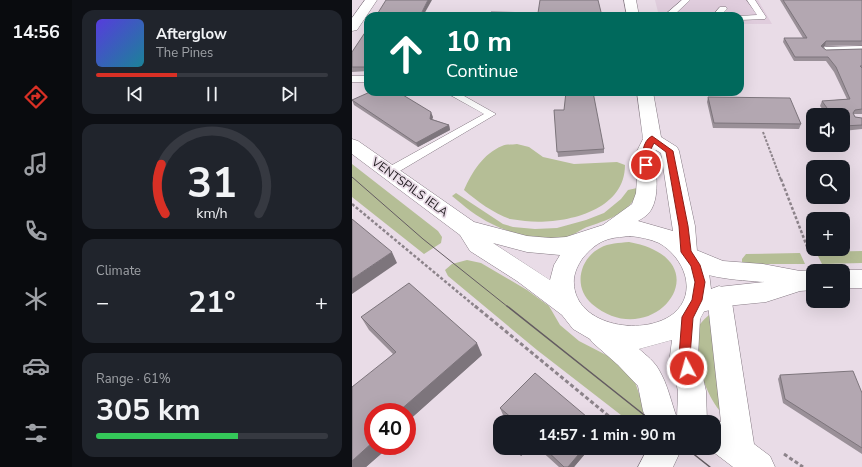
<!DOCTYPE html>
<meta charset="utf-8">
<style>
body{margin:0;font-family:"Nunito Sans",sans-serif;background:#20242c;color:#f1f3f6;height:100vh;display:flex;flex-direction:column;font-size:15px;white-space:nowrap}
*{box-sizing:border-box;margin:0}
p{font-size:13px;color:#9ea1a6}
.icon{flex:none;width:22px;height:22px;fill:none;stroke:currentColor;stroke-width:2;stroke-linecap:round;stroke-linejoin:round}
.map{position:relative;flex:1;overflow:hidden}
.details{display:flex;flex-direction:column;gap:10px;padding:10px;background:#0d0f14;width:280px}
.details>*{flex:none}
.guide{position:absolute;left:12px;top:12px;width:380px;height:84px;border-radius:12px;box-shadow:0 4px 16px #0002;background:#00695c;color:#fff;overflow:hidden}
.buttons{position:absolute;left:454px;top:108px;display:grid;gap:8px}
.buttons a{display:grid;place-items:center;width:44px;height:44px;border-radius:8px;background:#171b24;box-shadow:0 4px 16px #0002;font-size:20px}
.speed{position:absolute;left:12px;top:403px;display:flex;gap:8px;font-size:20px;font-weight:700;text-align:center}
.speed>*{display:grid;place-content:center;width:52px;height:52px;border-radius:50%;background:#171b24;box-shadow:0 4px 16px #0002;line-height:1}
.speed .limit{border:6px solid #d22;background:#fff;color:#111}
.pin{position:absolute;display:grid;place-items:center;width:34px;height:34px;color:#fff;margin:-17px;border:2px solid #fff;border-radius:50%;box-shadow:0 1px 4px #0007}
.me{position:absolute;width:44px;margin:-22px;rotate:354deg;stroke-linejoin:round;filter:drop-shadow(0 0 3px #0008)}
.turn{display:flex;align-items:center;gap:14px;height:84px;padding:0 16px;font-size:18px}
.turn .icon{width:52px;height:52px;stroke-width:2.5}
.turn b{display:block;font-size:28px;line-height:34px}
.big{font-size:30px;font-weight:700;line-height:1.1}
.details .card{flex:1;display:flex;flex-direction:column;justify-content:center;gap:6px;min-width:0;padding:0 14px;border-radius:12px;background:#20242c}
.details .dial{align-items:center;gap:0}
.dial svg{height:104px;overflow:visible;fill:none;stroke:#363941;stroke-width:7;stroke-linecap:round;text-anchor:middle}
.dial text{fill:#f1f3f6;stroke:none}
.song{display:flex;align-items:center;gap:12px}
.cover{width:48px;height:48px;border-radius:6px;background:linear-gradient(135deg,hsl(250 70% 55%),hsl(190 70% 35%))}
.played{height:4px;border-radius:2px;background:linear-gradient(90deg,#d93025 35%,#363941 35%)}
.keys{display:flex;justify-content:space-around;direction:ltr}
.heat{display:flex;justify-content:space-between;align-items:center;font-size:22px;direction:ltr}
.charge{height:6px;border-radius:3px;background:linear-gradient(90deg,#34c759 61%,#363941 0)}
.trip{position:absolute;left:141px;top:415px;width:228px;height:40px;border-radius:12px;background:#171b24;box-shadow:0 4px 16px #0002;font-weight:700;line-height:40px;text-align:center}
main{display:flex;flex:1;min-height:0}
.tab-bar{display:flex;flex-direction:column;width:72px;justify-content:space-around;align-items:center;background:#090b0e;color:#9ea1a6}
.tab-bar .icon{width:28px;height:28px}
.tab-bar .on{color:#d93025}
.tab-bar b{font-size:18px;color:#f1f3f6}
.map>svg:first-child{display:block}
</style>
<main>
<nav class="tab-bar">
<b>14:56</b>
<svg class="icon on" aria-label="directions" viewBox="0 0 24 24"><path d="M12 3l9 9-9 9-9-9zM9 14v-3h6M13 9l2 2-2 2"/></svg>
<svg class="icon" aria-label="music" viewBox="0 0 24 24"><path d="M9 18V5l10-2v13"/><circle cx="6" cy="18" r="3"/><circle cx="16" cy="16" r="3"/></svg>
<svg class="icon" aria-label="phone" viewBox="0 0 24 24"><path d="M5 4h4l2 5-3 2q2 4 5 5l2-3 5 2v4C11 20 4 13 5 4z"/></svg>
<svg class="icon" aria-label="climate" viewBox="0 0 24 24"><path d="M12 3v18M4 7l16 10M4 17L20 7"/></svg>
<svg class="icon" aria-label="car" viewBox="0 0 24 24"><path d="M5 17H2v-5l4-1 3-4h7l3 4 3 1v5h-3M9 17h6M6 11h13"/><circle cx="7" cy="17" r="2"/><circle cx="17" cy="17" r="2"/></svg>
<svg class="icon" aria-label="filters" viewBox="0 0 24 24"><path d="M4 7h16M4 17h16"/><circle cx="9" cy="7" r="2"/><circle cx="15" cy="17" r="2"/></svg>
</nav>
<section class="details">
<div class="card">
<div class="song"><i class="cover"></i><div><b>Afterglow</b><p>The Pines</p></div></div>
<div class="played"></div>
<div class="keys"><svg class="icon" aria-label="previous" viewBox="0 0 24 24"><path d="M18 5L8 12l10 7zM5 5v14"/></svg><svg class="icon" aria-label="pause" viewBox="0 0 24 24"><path d="M8 5v14M16 5v14"/></svg><svg class="icon" aria-label="next" viewBox="0 0 24 24"><path d="M6 5l10 7-10 7zM19 5v14"/></svg></div>
</div>
<div class="card dial"><svg viewBox="0 0 100 80">
<path d="M14 69A42 42 0 1 1 86 69"/>
<path d="M14 69A42 42 0 0 1 11 31" stroke="#d93025"/>
<text x="50" y="56" font-size="32" font-weight="700">31</text>
<text x="50" y="72" font-size="11">km/h</text>
</svg></div>
<div class="card"><p>Climate</p>
<div class="heat"><a>−</a><b class="big">21°</b><a>+</a></div>
</div>
<div class="card"><p>Range · 61%</p><b class="big">305 km</b><div class="charge"></div></div>
</section>
<div class="map">
<svg width="510" height="467" viewBox="0 0 510 467">
<rect width="100%" height="100%" fill="#e9dce7"/>
<path fill="#e0cddd" d="M303,0H406L420,24H388V16H307Z"/>
<path fill="#b5be96" d="M165,144L177,147L191,157L222,164L265,162L273,165C273,212 211,225 173,221C168,220 163,220 158,219C141,213 125,201 112,190C120,172 131,154 150,146C154,144 161,145 165,144Z
M0,164L86,231L90,237L89,243L72,254L0,197Z
M285,188L286,192C277,213 258,219 238,226C228,229 220,237 210,239C194,244 155,232 140,224C125,217 112,206 100,196L104,193L151,224L161,227L183,229L205,228L234,220L252,213L269,199L276,190Z
M277,242C375,260 301,356 240,304C221,288 227,259 248,248C257,243 267,243 277,242Z
M510,251V263L470,264L464,252Z
M448,253L453,264H390V259L394,254Z
M115,260L129,263L175,290L197,306L208,325L227,341L258,357L283,382L292,408L290,422H278L185,350L96,276L93,270L100,264Z
M357,315L370,411L367,410C354,394 340,355 344,335C345,326 351,320 357,315Z"/>
<g fill="none" stroke-linecap="round" stroke-linejoin="round">
<defs>
<path id="lane" d="M330,0H338L321,16H315V13Z
M395,0H403L414,17L413,19L388,20V16H387L405,15Z
M368,7H374L375,9L368,16H360Z
M510,46V52L473,53L469,50L473,47Z
M0,76H16V82H0Z
M93,92H105L144,114L41,175H33L31,172L33,169L132,114Z"/>
<path id="street" d="M13,0H25L5,30L0,31V18Z
M337,247L371,261L411,264L448,271L461,270L463,271H461V290L448,291L414,302L374,306L350,312L341,309L338,302L341,295L366,287L412,282C389,280 338,279 326,256L329,250Z
M491,270H510V288H491V271H486Z"/>
<path id="secondary" d="M272,0H284L287,16H275Z
M285,92H301L309,137L325,147L327,151L343,226L345,251L357,273L359,289L367,286L376,289L379,296L402,444L418,456L423,467H381L356,448H362V422H296L291,411L286,386L266,365L240,342L238,339L221,329L210,315L165,281L118,251L108,235L0,154V139L6,141L122,222L175,236L199,238L214,237L251,225L280,204L284,193L285,177L284,153L291,139ZM304,150L309,153L321,231L286,221C289,219 293,217 296,214C309,200 304,170 302,153ZM278,236C288,237 298,239 307,243C332,257 347,293 321,314C290,338 218,325 222,278C223,271 226,265 230,259C237,250 246,242 257,239C264,237 271,237 278,236ZM141,243L175,252L208,255L202,265L198,280ZM356,304L369,422L362,419L355,422L354,391L346,356L348,319ZM320,340L318,356L326,391L325,418C319,402 316,385 307,370C303,362 294,355 287,349Z
M296,448H330L321,467H286Z"/>
</defs>
<use href="#lane" stroke="#857983" stroke-width="1"/>
<use href="#street" stroke="#857983" stroke-width="1"/>
<use href="#secondary" stroke="#857983" stroke-width="1"/>
<path stroke="#8c838a" stroke-width="2" stroke-dasharray="2.5 1.5" stroke-linecap="butt" d="M411,132L429,180"/>
<path stroke="#8c838a" stroke-width="2.5" stroke-dasharray="3 2" stroke-linecap="butt" d="M429,179L456,249
M0,204L124,307"/>
<path stroke="#8c838a" stroke-width="3" stroke-dasharray="4 2.5" stroke-linecap="butt" d="M123,306L264,422
M432,454L451,467"/>
<use href="#lane" fill="#fff" fill-rule="evenodd"/>
<use href="#street" fill="#fff" fill-rule="evenodd"/>
<use href="#secondary" fill="#fff" fill-rule="evenodd"/>
<path stroke="#635b61" stroke-width="1" d="M0,177L71,239L156,307"/>
<path stroke="#635b61" stroke-width="1.5" d="M155,306L301,422
M334,448L358,467"/>
</g>
<path fill="#9a9098" d="M428,0H510V45L473,46L471,47L474,50L510,49V114H501L503,117L510,118V129L491,131V115H475L468,106L470,101L495,99L482,72L474,61H442L431,42L432,38H451Z
M16,28V71L0,72V52Z
M356,97L449,124L447,129L361,128L355,102Z
M0,100L81,117L80,119L97,125L98,130L66,147L2,105Z
M202,110H212L252,149V153L206,157Z
M9,317L130,355L55,422V412L21,446H38L14,467H0L41,354L17,330Z
M428,375L510,393V454L431,403L426,379Z
M148,408L241,422H158L151,415Z
M161,448H177L169,456Z
M186,448H238L222,467H207Z"/>
<path fill="#7d757c" d="M76,0H80L71,16H68Z
M474,41L473,46L468,50L469,46Z
M79,112L81,117L79,123L78,119Z
M97,125L98,130L66,147L64,143Z
M40,252L45,263L0,294V279Z
M125,343L130,355L55,422V412H46Z
M55,425L57,428L55,431Z
M21,442V446H38L14,467H0V461Z
M169,448H177L169,456L167,450Z
M232,448H238L222,467H216Z"/>
<path fill="#b3a7b1" stroke="#7d757c" d="M34,0H76L68,16H24Z
M188,0H246L250,16H137L139,12L186,13Z
M431,0H510V41H474L469,46L474,50L510,49V66H508L510,68V109L503,110L501,113L503,117L510,118V125L491,126V115H480L470,101L498,99L484,67L476,57H443L432,38H455Z
M16,28V67H0V52Z
M18,92H46L79,112L78,119L97,125L64,143L0,100Z
M214,92H241L252,149L205,152L202,110H212Z
M356,97L438,98L449,124L362,123Z
M0,219L40,252L0,279Z
M57,283L125,343L46,412H21V442L0,461V387L44,352L9,317Z
M501,371L510,393V448L433,399L428,375Z
M183,373L241,422H158L161,419L148,408Z
M192,448H232L216,467H212Z"/>
<path fill="#d93025" stroke="#8d1f18" d="M300,136L321,151L336,226L339,251L348,265L353,282L350,300L341,318L338,356L341,368L339,371L335,373L331,371L327,356L330,317L340,300L343,282L339,266L329,252L327,226L314,152L302,143L297,153L298,165L294,168L290,165C290,156 290,141 300,136Z"/>
<g text-anchor="middle" dominant-baseline="central" stroke-width="3.5" stroke-linejoin="round" paint-order="stroke">
<g font-size="12" fill="#1f1a1e" stroke="#e9dce7">
<text transform="translate(58 187) rotate(36)">VENTSPILS IELA</text>
</g>
</g>
</svg>
<div class="buttons">
<a><svg class="icon" aria-label="sound" viewBox="0 0 24 24"><path d="M4 9h4l5-4v14l-5-4H4zM17 9q2 3 0 6"/></svg></a>
<a><svg class="icon" aria-label="search" viewBox="0 0 24 24"><circle cx="10" cy="10" r="6"/><path d="M15 15l6 6"/></svg></a>
<a>+</a>
<a>−</a>
</div>
<div class="speed"><div class="limit">40</div></div>
<div class="pin" style="left:294px;top:165px;background:#d93025"><svg class="icon" aria-label="arrive" viewBox="0 0 24 24"><path d="M6 21V4h12l-3 4 3 4H6"/></svg></div>
<svg class="me" style="left:335px;top:368px" viewBox="-20 -20 40 40"><circle r="17" fill="#d93025" stroke="#fff" stroke-width="3"/><path d="M0-11L8 9 0 5-8 9z" fill="#fff"/></svg>
<div class="trip">14:57 · 1 min · 90 m</div>
<div class="guide">
<div class="turn"><svg class="icon" aria-label="ahead" viewBox="0 0 24 24"><path d="M12 20V5M6 11l6-6 6 6"/></svg><div><b>10 m</b>Continue</div></div>
</div>
</div>
</main>
